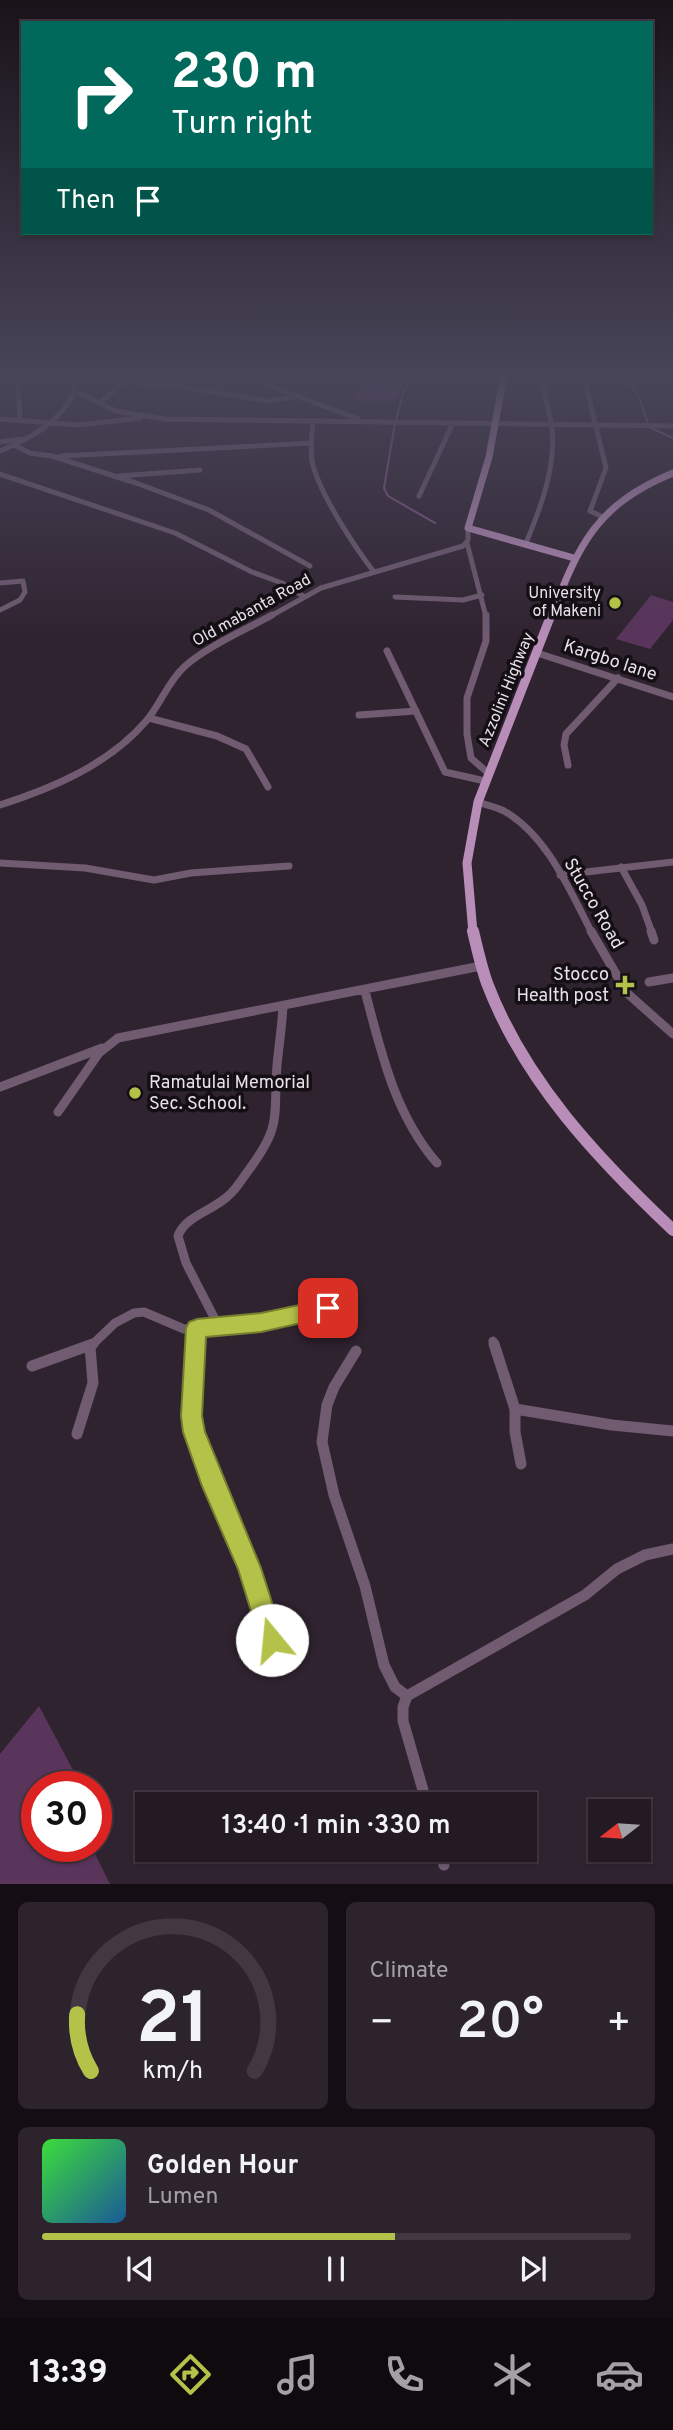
<!DOCTYPE html>
<meta charset="utf-8">
<style>
body{margin:0;font-family:Overpass,sans-serif;background:#2c232c;color:#f1f3f6;height:100vh;display:flex;flex-direction:column;font-size:26px;white-space:nowrap}
*{box-sizing:border-box;margin:0}
p{font-size:23px;color:#a3a1a6}
.icon{flex:none;width:38px;height:38px;fill:none;stroke:currentColor;stroke-width:2;stroke-linecap:round;stroke-linejoin:round}
.map{position:relative;height:1884px;overflow:hidden}
.panel{display:flex;flex-direction:column;gap:18px;padding:18px;background:#140e14;flex:1}
.panel>*{flex:none}
.hud{position:absolute;left:21px;top:21px;width:632px;height:214px;border-radius:0px;box-shadow:0 2px 5px #0004,0 0 0 2px #413841;background:#00695c;color:#fff;overflow:hidden}
.needle{width:46px;rotate:253deg}
.controls{position:absolute;left:588px;top:1799px;display:grid;gap:14px}
.controls a{display:grid;place-items:center;width:63px;height:63px;border-radius:0px;background:#241a24;box-shadow:0 2px 5px #0004,0 0 0 2px #413841;font-size:35px}
.speed{position:absolute;left:21px;top:1771px;display:flex;gap:14px;font-size:35px;font-weight:700;text-align:center}
.speed>*{display:grid;place-content:center;width:91px;height:91px;border-radius:50%;background:#241a24;box-shadow:0 2px 5px #0004,0 0 0 2px #413841;line-height:1}
.speed .limit{border:10px solid #d22;background:#fff;color:#111}
.pin{position:absolute;display:grid;place-items:center;width:60px;height:60px;color:#fff;margin:-30px;border-radius:14px;box-shadow:0 4px 10px #0006}
.me{position:absolute;width:77px;margin:-38px;rotate:343deg;stroke-linejoin:round;filter:drop-shadow(0 0 5px #0008)}
.turn{display:flex;align-items:center;gap:24px;height:147px;padding:0 35px;font-size:32px}
.turn .icon{width:91px;height:91px;stroke-width:2.5}
.turn b{display:block;font-size:49px;line-height:60px}
.then{display:flex;align-items:center;height:66px;padding:0 35px;background:#0003;gap:14px;font-size:26px}
.big{font-size:52px;font-weight:600;line-height:1.1}
.panel .widget{flex:1;display:flex;flex-direction:column;justify-content:center;gap:10px;min-width:0;padding:0 24px;border-radius:10px;background:#2c232c}
.panel .dial{align-items:center;gap:0}
.dial svg{height:182px;overflow:visible;fill:none;stroke:#413841;stroke-width:7;stroke-linecap:round;text-anchor:middle}
.dial text{fill:#f1f3f6;stroke:none}
.song{display:flex;align-items:center;gap:21px}
.cover{width:84px;height:84px;border-radius:10px;background:linear-gradient(135deg,hsl(120 70% 55%),hsl(210 70% 35%))}
.played{height:7px;border-radius:4px;background:linear-gradient(90deg,#b5c249 60%,#413841 60%)}
.keys{display:flex;justify-content:space-around;direction:ltr}
.heat{display:flex;justify-content:space-between;align-items:center;font-size:38px;direction:ltr}
.panel .tiles{flex:1;display:grid;gap:18px;grid-template-columns:1fr 1fr}
.widget:last-child{grid-column:span 2}
.trip{position:absolute;left:135px;top:1792px;width:402px;height:70px;border-radius:0px;background:#241a24;box-shadow:0 2px 5px #0004,0 0 0 2px #413841;font-weight:600;line-height:70px;text-align:center}
.menu{display:flex;height:112px;justify-content:space-around;align-items:center;background:#0e0a0e;color:#a3a1a6}
.menu .icon{width:49px;height:49px}
.menu .active{color:#b5c249}
.menu b{font-size:32px;color:#f1f3f6}
.map>svg:first-child{display:block}
</style>
<div class="map">
<svg width="673" height="1884" viewBox="0 0 673 1884">
<rect width="100%" height="100%" fill="#302330"/>
<path fill="#59345b" d="M373,379L402,387L394,402L358,401L353,394L368,386Z
M651,595L673,602V620L650,649L616,639Z
M39,1706L82,1787H37V1846H91L110,1884H0V1754Z"/>
<g fill="none" stroke-linecap="round" stroke-linejoin="round">
<path stroke="#865889" stroke-width="2" d="M449,375L476,379L500,376
M630,384L639,397L648,423
M396,420L404,390L417,375
M395,423L384,488L388,496L435,523
M649,427L673,438"/>
<path stroke="#705b71" stroke-width="5" d="M71,375L75,391L116,411L164,419L673,426
M221,375L260,382L358,419
M504,378L673,381
M18,380L20,419
M125,381L178,386L268,401L299,396
M585,381L606,468L590,511L603,517
M0,382L53,375
M260,382L271,375
M100,403L131,375
M0,419L79,425L140,418
M313,421C312,437 309,454 314,469C324,500 354,546 374,572
M0,442L20,439
M14,445L30,453L52,456L136,483L209,510L310,566
M0,451C32,437 59,424 75,391
M60,456L312,443
M0,474L175,533L252,572L282,583L303,596
M119,476L200,470
M419,496L453,423
M467,543L486,617
M526,543C541,507 556,467 552,428C550,412 544,396 541,380
M0,583L23,581L25,592L20,600L0,610
M395,597L463,600L482,595
M269,617L321,588L463,546L468,540V528"/>
<path stroke="#705b71" stroke-width="7" d="M486,615V641L467,698V734L471,758L488,773
M387,651L445,772L485,781
M537,653L673,697
M359,715L416,711
M149,718L217,736L246,749L268,787
M568,765L564,745L566,734L618,678
M478,802C486,805 496,807 504,811C547,835 570,891 592,933
M0,805C53,788 110,764 147,720C161,703 168,682 184,667C206,647 245,630 272,615
M0,863L85,868L154,880L191,873L289,866
M621,867L642,905L652,933
M560,875L673,862"/>
<path stroke="#705b71" stroke-width="9" d="M591,931L627,993L673,1034
M651,931L654,940
M649,982L673,978
M365,991C381,1052 395,1115 437,1163
M0,1087L102,1048
M58,1112L99,1053L118,1038L481,966
M218,1325L186,1263L178,1236C185,1216 214,1210 228,1196C236,1190 242,1179 248,1171C283,1124 273,1118 277,1065C279,1045 282,1026 283,1006
M493,1341L494,1345
M92,1345L115,1323L134,1313L144,1312L184,1329L261,1322L308,1311L347,1307
M196,1345L197,1328"/>
<path stroke="#705b71" stroke-width="11" d="M196,1344L191,1416L194,1432L213,1486L250,1568L272,1640
M494,1344L515,1409L612,1425L673,1431
M356,1351L334,1387L327,1405L322,1442L334,1495L365,1586L384,1665L395,1687L407,1696
M32,1366L93,1344
M515,1409V1432L521,1464
M77,1434L93,1383L90,1347
M427,1804L403,1721V1707L407,1696L585,1595L617,1569L645,1555L673,1549
M440,1850L444,1865"/>
<path stroke="#b88eb9" stroke-width="7" d="M504,375L489,457L468,528L574,558
M551,617C579,544 596,505 673,473"/>
<path stroke="#b88eb9" stroke-width="9" d="M473,933L467,863L478,802L551,615"/>
<path stroke="#b88eb9" stroke-width="12" d="M473,931C477,948 481,966 487,983C524,1081 598,1159 673,1230"/>
</g>
<linearGradient id="sky" x2="0" y2="1"><stop stop-color="#1a131a"/><stop offset="0.59" stop-color="#484559"/><stop offset="1" stop-color="#484559" stop-opacity="0"/></linearGradient>
<rect width="673" height="639" fill="url(#sky)"/>
<path fill="#b5c249" stroke="#767e2f" stroke-width="2" d="M328,1299L336,1301L339,1308L336,1314L328,1317L261,1332L206,1337L202,1416L205,1432L261,1568L284,1640L280,1649L272,1652L263,1649L260,1640L238,1569L202,1486L183,1432L181,1416L186,1328L189,1322L197,1319L261,1313Z"/>
<g fill="#b5c249" stroke="#140f14" stroke-width="2.5">
<circle cx="615" cy="603" r="7"/>
<path d="M621.5 974.5h7v7h7v7h-7v7h-7v-7h-7v-7h7z"/>
<circle cx="135" cy="1093" r="7"/>
</g>
<g text-anchor="middle" dominant-baseline="central" stroke-width="7" stroke-linejoin="round" paint-order="stroke">
<g font-size="16" fill="#e9e0e9" stroke="#140f14" text-anchor="end">
<text x="601" y="594">University<tspan x="601" dy="18">of Makeni</tspan></text>
</g>
<g font-size="16" fill="#e9e0e9" stroke="#140f14">
<text transform="translate(252 611) rotate(-29)">Old mabanta Road</text>
<text transform="translate(507 690) rotate(-68)">Azzolini Highway</text>
</g>
<g font-size="18" fill="#e9e0e9" stroke="#140f14">
<text transform="translate(610 661) rotate(18)">Kargbo lane</text>
<text transform="translate(593 904) rotate(60)">Stucco Road</text>
</g>
<g font-size="18" fill="#e9e0e9" stroke="#140f14" text-anchor="end">
<text x="609" y="975">Stocco<tspan x="609" dy="21">Health post</tspan></text>
<text x="149" y="1083" text-anchor="start">Ramatulai Memorial<tspan x="149" dy="21">Sec. School.</tspan></text>
</g>
</g>
</svg>
<div class="controls">
<a><svg class="needle" viewBox="-14 -14 28 28"><path d="M0-13l5 13h-10z" fill="#e53935"/><path d="M0 13l5-13h-10z" fill="#a3a1a6"/></svg></a>
</div>
<div class="speed"><div class="limit">30</div></div>
<div class="pin" style="left:328px;top:1308px;background:#d93025"><svg class="icon" aria-label="arrive" viewBox="0 0 24 24"><path d="M6 21V4h12l-3 4 3 4H6"/></svg></div>
<svg class="me" style="left:272px;top:1640px" viewBox="-20 -20 40 40"><circle r="19" fill="#fff"/><path d="M0-13L10 11 0 6-10 11z" fill="#b5c249"/></svg>
<div class="trip">13:40 · 1 min · 330 m</div>
<div class="hud">
<div class="turn"><svg class="icon" aria-label="right" viewBox="0 0 24 24"><path d="M7 20v-9h11M14 6l5 5-5 5"/></svg><div><b>230 m</b>Turn right</div></div>
<div class="then">Then<svg class="icon" aria-label="arrive" viewBox="0 0 24 24"><path d="M6 21V4h12l-3 4 3 4H6"/></svg></div>
</div>
</div>
<section class="panel">
<div class="tiles">
<div class="widget dial"><svg viewBox="0 0 100 80">
<path d="M14 69A42 42 0 1 1 86 69"/>
<path d="M14 69A42 42 0 0 1 8 44" stroke="#b5c249"/>
<text x="50" y="56" font-size="32" font-weight="700">21</text>
<text x="50" y="72" font-size="11">km/h</text>
</svg></div>
<div class="widget"><p>Climate</p>
<div class="heat"><a>−</a><b class="big">20°</b><a>+</a></div>
</div>
<div class="widget">
<div class="song"><i class="cover"></i><div><b>Golden Hour</b><p>Lumen</p></div></div>
<div class="played"></div>
<div class="keys"><svg class="icon" aria-label="previous" viewBox="0 0 24 24"><path d="M18 5L8 12l10 7zM5 5v14"/></svg><svg class="icon" aria-label="pause" viewBox="0 0 24 24"><path d="M8 5v14M16 5v14"/></svg><svg class="icon" aria-label="next" viewBox="0 0 24 24"><path d="M6 5l10 7-10 7zM19 5v14"/></svg></div>
</div>
</div>
</section>
<nav class="menu">
<b>13:39</b>
<svg class="icon active" aria-label="directions" viewBox="0 0 24 24"><path d="M12 3l9 9-9 9-9-9zM9 14v-3h6M13 9l2 2-2 2"/></svg>
<svg class="icon" aria-label="music" viewBox="0 0 24 24"><path d="M9 18V5l10-2v13"/><circle cx="6" cy="18" r="3"/><circle cx="16" cy="16" r="3"/></svg>
<svg class="icon" aria-label="phone" viewBox="0 0 24 24"><path d="M5 4h4l2 5-3 2q2 4 5 5l2-3 5 2v4C11 20 4 13 5 4z"/></svg>
<svg class="icon" aria-label="climate" viewBox="0 0 24 24"><path d="M12 3v18M4 7l16 10M4 17L20 7"/></svg>
<svg class="icon" aria-label="car" viewBox="0 0 24 24"><path d="M5 17H2v-5l4-1 3-4h7l3 4 3 1v5h-3M9 17h6M6 11h13"/><circle cx="7" cy="17" r="2"/><circle cx="17" cy="17" r="2"/></svg>
</nav>
